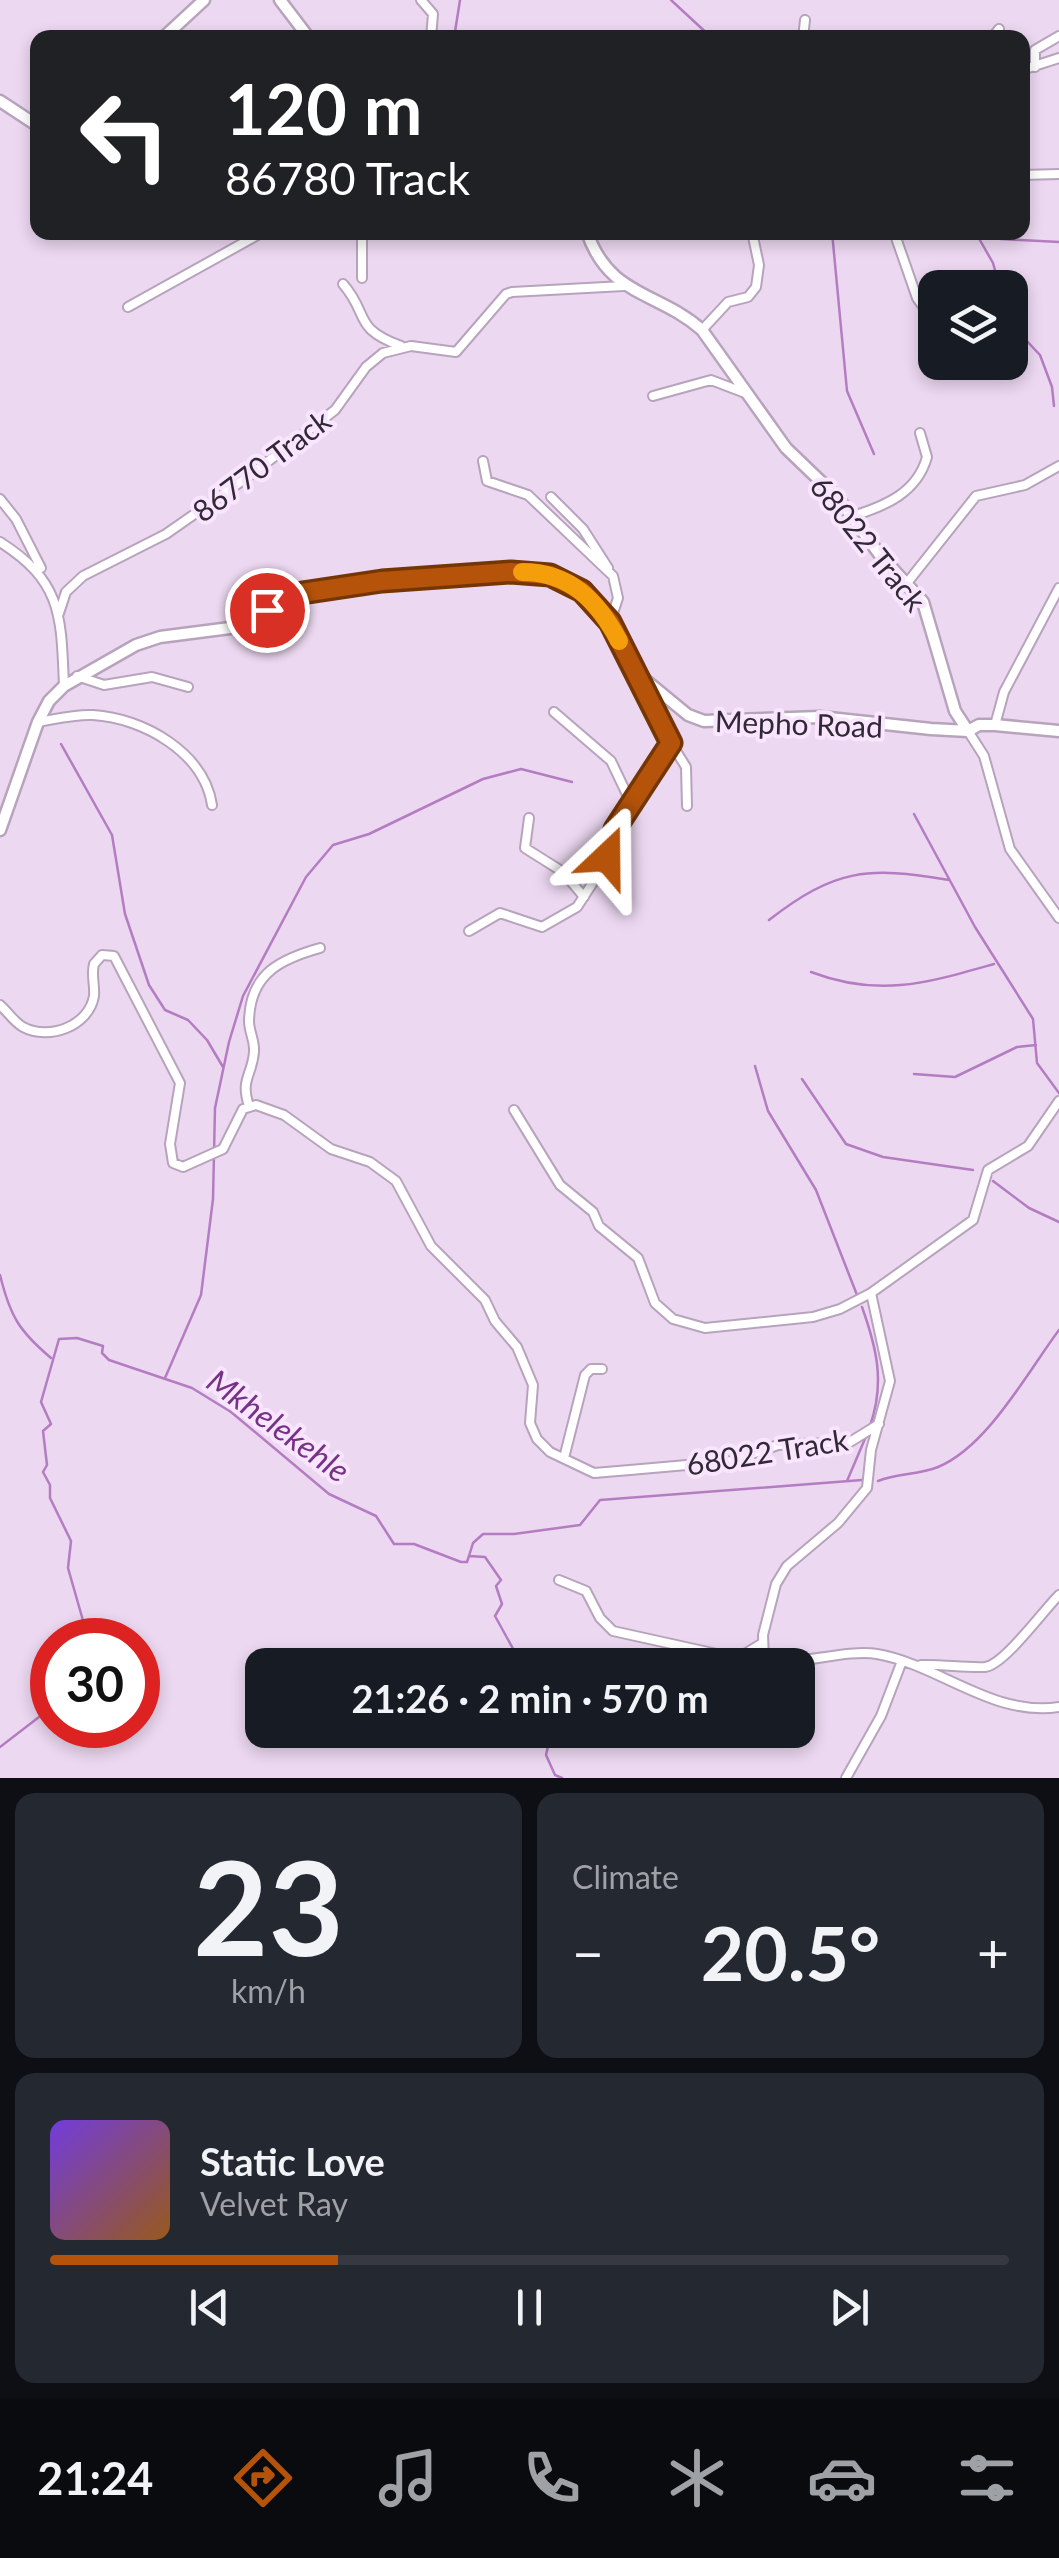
<!DOCTYPE html>
<meta charset="utf-8">
<style>
body{margin:0;font-family:Lato,sans-serif;background:#242831;color:#f1f3f6;height:100vh;display:flex;flex-direction:column;font-size:38px;white-space:nowrap}
*{box-sizing:border-box;margin:0}
p{font-size:32px;color:#9ea1a6}
.icon{flex:none;width:55px;height:55px;fill:none;stroke:currentColor;stroke-width:2;stroke-linecap:round;stroke-linejoin:round}
.map{position:relative;height:1778px;overflow:hidden}
.details{display:flex;flex-direction:column;gap:15px;padding:15px;background:#0d0f14;flex:1}
.details>*{flex:none}
.banner{position:absolute;left:30px;top:30px;width:1000px;height:210px;border-radius:20px;box-shadow:0 5px 15px #0003;background:#202124;color:#fff;overflow:hidden}
.tools{position:absolute;left:918px;top:270px;display:grid;gap:20px}
.tools a{display:grid;place-items:center;width:110px;height:110px;border-radius:20px;background:#171b24;box-shadow:0 5px 15px #0003;font-size:50px}
.speed{position:absolute;left:30px;top:1618px;display:flex;gap:20px;font-size:50px;font-weight:700;text-align:center}
.speed>*{display:grid;place-content:center;width:130px;height:130px;border-radius:50%;background:#171b24;box-shadow:0 5px 15px #0003;line-height:1}
.speed .limit{border:15px solid #d22;background:#fff;color:#111}
.pin{position:absolute;display:grid;place-items:center;width:85px;height:85px;color:#fff;margin:-42px;border:5px solid #fff;border-radius:50%;box-shadow:0 2px 10px #0007}
.me{position:absolute;width:110px;margin:-55px;rotate:23deg;stroke-linejoin:round;filter:drop-shadow(0 0 8px #0008)}
.turn{display:flex;align-items:center;gap:35px;height:210px;padding:0 30px;font-size:45px}
.turn .icon{width:130px;height:130px;stroke-width:2.5}
.turn b{display:block;font-size:70px;line-height:85px}
.big{font-size:75px;font-weight:700;line-height:1.1}
.details .card{flex:1;display:flex;flex-direction:column;justify-content:center;gap:15px;min-width:0;padding:0 35px;border-radius:20px;background:#242831}
.details .dial{align-items:center;gap:0}
.dial b{font-size:130px;line-height:1}
.song{display:flex;align-items:center;gap:30px}
.cover{width:120px;height:120px;border-radius:15px;background:linear-gradient(135deg,hsl(260 70% 55%),hsl(30 70% 35%))}
.played{height:10px;border-radius:5px;background:linear-gradient(90deg,#b45309 30%,#363941 30%)}
.keys{display:flex;justify-content:space-around;direction:ltr}
.heat{display:flex;justify-content:space-between;align-items:center;font-size:55px;direction:ltr}
.details .tiles{flex:1;display:grid;gap:15px;grid-template-columns:1fr 1fr}
.card:last-child{grid-column:span 2}
.trip{position:absolute;left:245px;top:1648px;width:570px;height:100px;border-radius:20px;background:#171b24;box-shadow:0 5px 15px #0003;font-weight:700;line-height:100px;text-align:center}
.dock{display:flex;height:160px;justify-content:space-around;align-items:center;background:#090b0e;color:#9ea1a6}
.dock .icon{width:70px;height:70px}
.dock .active{color:#b45309}
.dock b{font-size:45px;color:#f1f3f6}
.map>svg:first-child{display:block}
</style>
<div class="map">
<svg width="1059" height="1778" viewBox="0 0 1059 1778">
<rect width="100%" height="100%" fill="#ecd8f1"/>
<g fill="none" stroke-linecap="round" stroke-linejoin="round">
<path stroke="#b47dc2" stroke-width="2.5" d="M671,0L712,38
M454,38L460,0
M832,232L847,391L874,454
M973,232L1001,239L1059,242
M977,235L993,263L1000,288
M1010,301L1024,338L1040,355L1052,387L1054,406
M61,744L112,835L125,914L149,985L165,1010L188,1020L207,1040L223,1067
M914,814L975,927L1033,1019L1037,1063L1059,1093
M769,920C835,869 867,866 949,880
M811,972C879,998 927,983 994,964
M755,1066L768,1111L816,1190L857,1295
M914,1074L955,1077L1017,1047L1036,1045
M802,1079L846,1144L883,1157L973,1170
M993,1181L1029,1208L1059,1222
M0,1275C10,1316 19,1331 51,1358
M862,1307C877,1349 885,1383 870,1426
M165,1378L201,1295L213,1199L215,1108L229,1042L243,996L306,877L333,845L369,834L483,779L521,769L572,782
M847,1481L867,1434
M878,1481C898,1473 918,1475 938,1467C987,1447 1027,1373 1059,1330
M469,1556L473,1543L483,1534H514L580,1525L600,1500L862,1480
M80,1640L86,1631L68,1568L71,1541L50,1498V1485L43,1472L47,1465L43,1431L51,1424L41,1402L59,1339L77,1338L103,1346L102,1353L109,1360L192,1388L231,1412L329,1494L376,1516L394,1544H414L461,1562H467L469,1556L485,1557L501,1580L496,1586L502,1604L495,1616L522,1665
M547,1730L550,1738L546,1755L555,1775L562,1778
M0,1747L52,1707"/>
<defs>
<path id="street" d="M421,0L433,14L431,38
M803,38L805,20
M992,38L999,29
M1035,67V50L1059,36
M1022,70L1059,58
M1022,175L1059,174
M362,232V278
M894,232L917,298L922,305L935,308
M343,284C370,315 352,328 401,346
M128,307L263,232
M702,330L728,302L748,297L756,287L759,265L752,232
M653,396L711,380L745,393
M483,461L487,481L528,495L613,576L618,598L610,622
M551,497L583,529L608,568
M0,499L16,519L41,568
M853,516C885,506 917,493 927,457L920,433
M0,542C63,582 61,617 64,686
M907,583L976,496L1025,485L1059,466
M58,616L66,592L83,576L166,534L249,476L335,410L366,367L383,353L411,346L456,352L506,294L512,292L624,286
M77,676L104,685L152,677L188,687
M554,712L611,761L632,805
M38,722C56,719 75,714 93,715C144,718 204,753 212,805
M995,725L1004,692L1059,588
M968,731L984,756L1010,849L1059,918
M671,743L686,767L687,806
M529,818L525,848L563,872L584,897
M469,931L500,913L542,927L577,907L603,867L615,829L671,743L637,674
M0,1005C8,1012 14,1022 23,1027C49,1041 89,1026 94,996C95,984 91,975 94,964L102,955L114,956L180,1083L170,1144L173,1163L183,1167L223,1149L243,1109L256,1105L284,1115L331,1149L370,1162L396,1181L431,1246L485,1300L495,1321L517,1347L533,1385L530,1423L537,1439L550,1452L594,1473L630,1470L732,1461L778,1445L850,1442L879,1424
M1059,1101L1028,1146L988,1170L973,1220L871,1293L890,1381L871,1450L867,1488L838,1523L787,1566L776,1584L763,1635L764,1659C783,1670 845,1648 877,1654C940,1665 992,1717 1059,1707
M249,1106C240,1079 252,1076 254,1052C255,1041 249,1032 249,1021C250,973 281,959 320,948
M514,1110L560,1185L593,1212L599,1226L638,1258L655,1303L673,1319L705,1328L813,1317L840,1309L871,1293
M564,1458L585,1375L591,1369H602
M559,1580L586,1591L600,1618L613,1631L726,1656L743,1655L761,1644
M921,1665C942,1664 964,1668 985,1667C1004,1665 1042,1612 1059,1595
M846,1778L881,1716L902,1661"/>
<path id="secondary" d="M280,0L309,38
M163,38L204,0
M0,101L38,126
M587,232C609,297 658,291 702,330L786,448L838,498L880,555L923,602L955,711L968,731
M0,830L38,722L49,701L64,686L136,645L160,637L230,628L289,598L317,590L407,578L511,572L550,575L592,599L643,678L688,715L704,721L820,717L931,729L968,731L979,725H995L1059,731"/>
</defs>
<use href="#street" stroke="#b7a4bc" stroke-width="12"/>
<use href="#secondary" stroke="#b7a4bc" stroke-width="15"/>
<use href="#street" stroke="#fff" stroke-width="8"/>
<use href="#secondary" stroke="#fff" stroke-width="10"/>
</g>
<g fill="none" stroke-linecap="round" stroke-linejoin="round">
<defs>
<path id="route" d="M267,610L302,593L382,581L511,572L550,575L582,591L610,622L671,743L615,829L607,857"/>
</defs>
<use href="#route" stroke="#753606" stroke-width="25"/>
<use href="#route" stroke="#b45309" stroke-width="18"/>
<path stroke="#f59e0b" stroke-width="18" d="M522,572C570,572 598,601 619,641"/>
</g>
<g text-anchor="middle" dominant-baseline="central" stroke-width="8" stroke-linejoin="round" paint-order="stroke">
<g font-size="30" fill="#312933" stroke="#f9e5ff">
<text transform="translate(261 465) rotate(-37)">86770 Track</text>
<text transform="translate(869 543) rotate(51)">68022 Track</text>
<text transform="translate(799 723) rotate(2)">Mepho Road</text>
<text transform="translate(767 1451) rotate(-9)">68022 Track</text>
</g>
<g font-size="32" font-style="italic" fill="#753286" stroke="#f9e5ff">
<text transform="translate(279 1425) rotate(36)">Mkhelekehle</text>
</g>
</g>
</svg>
<div class="tools">
<a><svg class="icon" aria-label="layers" viewBox="0 0 24 24"><path d="M12 4l9 5-9 5-9-5zM3 14l9 5 9-5"/></svg></a>
</div>
<div class="speed"><div class="limit">30</div></div>
<div class="pin" style="left:267px;top:610px;background:#d93025"><svg class="icon" aria-label="arrive" viewBox="0 0 24 24"><path d="M6 21V4h12l-3 4 3 4H6"/></svg></div>
<svg class="me" style="left:607px;top:857px" viewBox="-20 -20 40 40"><path d="M0-17L14 15 0 8-14 15z" fill="#b45309" stroke="#fff" stroke-width="4"/></svg>
<div class="trip">21:26 · 2 min · 570 m</div>
<div class="banner">
<div class="turn"><svg class="icon" aria-label="left" viewBox="0 0 24 24"><path d="M17 20v-9H6M10 6l-5 5 5 5"/></svg><div><b>120 m</b>86780 Track</div></div>
</div>
</div>
<section class="details">
<div class="tiles">
<div class="card dial"><b>23</b><p>km/h</p></div>
<div class="card"><p>Climate</p>
<div class="heat"><a>−</a><b class="big">20.5°</b><a>+</a></div>
</div>
<div class="card">
<div class="song"><i class="cover"></i><div><b>Static Love</b><p>Velvet Ray</p></div></div>
<div class="played"></div>
<div class="keys"><svg class="icon" aria-label="previous" viewBox="0 0 24 24"><path d="M18 5L8 12l10 7zM5 5v14"/></svg><svg class="icon" aria-label="pause" viewBox="0 0 24 24"><path d="M8 5v14M16 5v14"/></svg><svg class="icon" aria-label="next" viewBox="0 0 24 24"><path d="M6 5l10 7-10 7zM19 5v14"/></svg></div>
</div>
</div>
</section>
<nav class="dock">
<b>21:24</b>
<svg class="icon active" aria-label="directions" viewBox="0 0 24 24"><path d="M12 3l9 9-9 9-9-9zM9 14v-3h6M13 9l2 2-2 2"/></svg>
<svg class="icon" aria-label="music" viewBox="0 0 24 24"><path d="M9 18V5l10-2v13"/><circle cx="6" cy="18" r="3"/><circle cx="16" cy="16" r="3"/></svg>
<svg class="icon" aria-label="phone" viewBox="0 0 24 24"><path d="M5 4h4l2 5-3 2q2 4 5 5l2-3 5 2v4C11 20 4 13 5 4z"/></svg>
<svg class="icon" aria-label="climate" viewBox="0 0 24 24"><path d="M12 3v18M4 7l16 10M4 17L20 7"/></svg>
<svg class="icon" aria-label="car" viewBox="0 0 24 24"><path d="M5 17H2v-5l4-1 3-4h7l3 4 3 1v5h-3M9 17h6M6 11h13"/><circle cx="7" cy="17" r="2"/><circle cx="17" cy="17" r="2"/></svg>
<svg class="icon" aria-label="filters" viewBox="0 0 24 24"><path d="M4 7h16M4 17h16"/><circle cx="9" cy="7" r="2"/><circle cx="15" cy="17" r="2"/></svg>
</nav>
